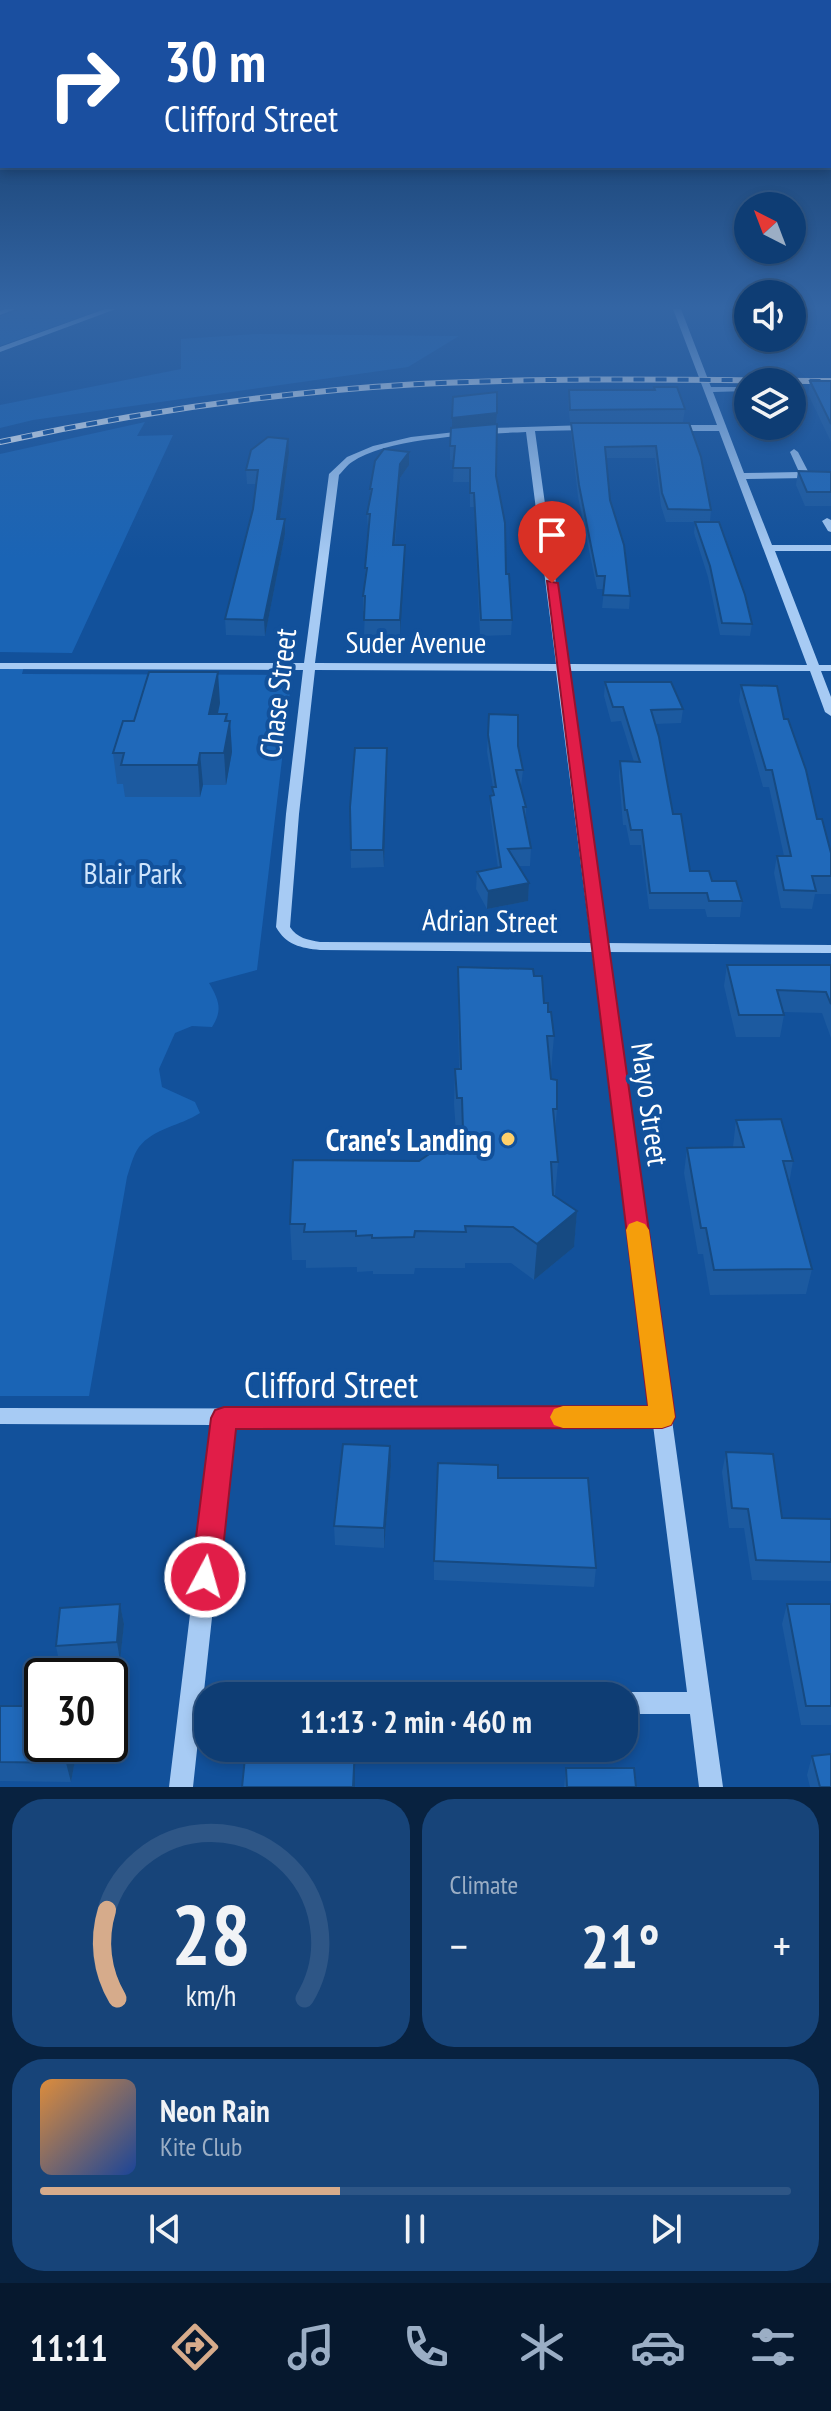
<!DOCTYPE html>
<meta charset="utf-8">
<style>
body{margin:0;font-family:"PT Sans Narrow",sans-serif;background:#174479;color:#f1f3f6;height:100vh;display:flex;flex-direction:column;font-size:30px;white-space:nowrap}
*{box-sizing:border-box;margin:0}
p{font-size:26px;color:#9baec5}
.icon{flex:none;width:44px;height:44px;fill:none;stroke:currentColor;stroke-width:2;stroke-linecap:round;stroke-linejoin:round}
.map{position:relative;height:1787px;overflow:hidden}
.side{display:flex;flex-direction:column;gap:12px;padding:12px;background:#082240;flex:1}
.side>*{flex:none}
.top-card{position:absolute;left:0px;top:0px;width:832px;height:168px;box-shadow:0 4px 12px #0003,0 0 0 2px #2e5686;background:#1a4fa0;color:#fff;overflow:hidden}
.needle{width:52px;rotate:318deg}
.fabs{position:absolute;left:734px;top:192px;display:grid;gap:16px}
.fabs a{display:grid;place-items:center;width:72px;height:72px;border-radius:50%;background:#0e3d74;box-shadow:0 4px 12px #0003,0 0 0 2px #2e5686;font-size:40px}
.speed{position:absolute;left:24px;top:1658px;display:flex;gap:16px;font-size:40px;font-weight:700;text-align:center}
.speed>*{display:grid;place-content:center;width:104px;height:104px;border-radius:50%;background:#0e3d74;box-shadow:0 4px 12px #0003,0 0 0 2px #2e5686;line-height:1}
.speed .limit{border:4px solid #111;border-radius:12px;background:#fff;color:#111}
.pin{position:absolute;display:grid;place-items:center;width:68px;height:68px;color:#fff;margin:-82px -34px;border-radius:50% 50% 50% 0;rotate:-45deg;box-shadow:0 0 8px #0007}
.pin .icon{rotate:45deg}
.me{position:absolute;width:88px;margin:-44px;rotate:6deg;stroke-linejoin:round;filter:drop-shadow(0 0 6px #0008)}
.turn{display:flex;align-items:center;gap:28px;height:168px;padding:0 32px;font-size:36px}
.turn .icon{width:104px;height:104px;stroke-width:2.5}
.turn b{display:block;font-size:56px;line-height:68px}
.big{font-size:60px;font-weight:700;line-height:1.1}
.side .widget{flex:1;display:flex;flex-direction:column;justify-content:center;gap:12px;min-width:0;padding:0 28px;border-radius:32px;background:#174479}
.side .dial{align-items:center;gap:0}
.dial svg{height:208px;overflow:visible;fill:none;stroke:#2e5686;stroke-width:7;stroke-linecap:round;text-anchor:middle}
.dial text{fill:#f1f3f6;stroke:none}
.song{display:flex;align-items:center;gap:24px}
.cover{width:96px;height:96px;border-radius:12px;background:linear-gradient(135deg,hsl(30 70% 55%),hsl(220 70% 35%))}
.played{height:8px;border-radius:4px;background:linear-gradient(90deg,#d6ab8b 40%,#2e5686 40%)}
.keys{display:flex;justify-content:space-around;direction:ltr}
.heat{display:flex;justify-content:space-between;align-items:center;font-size:44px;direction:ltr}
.side .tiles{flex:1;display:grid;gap:12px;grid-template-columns:1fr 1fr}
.widget:last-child{grid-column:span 2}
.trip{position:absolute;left:194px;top:1682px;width:444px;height:80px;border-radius:32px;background:#0e3d74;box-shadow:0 4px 12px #0003,0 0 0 2px #2e5686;font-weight:700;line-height:80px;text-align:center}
.tab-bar{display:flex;height:128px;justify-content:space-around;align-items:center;background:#06182e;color:#9baec5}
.tab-bar .icon{width:56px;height:56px}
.tab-bar .on{color:#d6ab8b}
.tab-bar b{font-size:36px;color:#f1f3f6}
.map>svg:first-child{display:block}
</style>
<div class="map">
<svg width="831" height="1787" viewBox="0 0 831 1787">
<rect width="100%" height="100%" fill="#12519b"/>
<path fill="#1a64b5" d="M22,309H104L0,346V316Z
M257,334L459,336L408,367L33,420L0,428V405L181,369V339Z
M145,422L137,436L173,435L72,653L0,652V454Z
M0,666H24L22,674L292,675L257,970L209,983C219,1000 223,1010 212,1027L192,1026L175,1033L159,1069L162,1087L195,1102L200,1113C180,1126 154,1128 139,1147C133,1155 130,1168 127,1177L89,1396H0Z"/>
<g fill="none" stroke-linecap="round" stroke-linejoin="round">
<path fill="#a7cbf4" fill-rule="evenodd" d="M4,309H16L0,315V311Z
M105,309H116L0,352V347Z
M673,309H681L711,387H748V391L713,392L744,473L799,472L790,452L794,449L798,452L810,475L805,478L746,479L772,545H831V551H775L819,665H831V671H821L831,697V716L825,712L810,671H568L606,943L831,945V953L607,952L723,1787H699L690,1714H624V1696H615L624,1692H687L653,1425H233L204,1691L217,1696H208V1713H201L193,1787H169L213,1425L0,1424V1408L651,1409L592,952L320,950C301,948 286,945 276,927L286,814L303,670L0,669V663H304L329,474L347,457L373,446L411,437L491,428L587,425L591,428L590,430L535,431L567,664L807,665L719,431H672L668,428L672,425H717ZM526,432L556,664L315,663L339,475C343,471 347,465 352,462C388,437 482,434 526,432ZM315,670L556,671L591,943L320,942C308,940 297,938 290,927L299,814Z
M827,518L831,520V532L828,531L822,521Z"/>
<defs>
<path id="rail" d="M0,442C138,412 278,392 419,384C556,377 694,380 831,381"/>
</defs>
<use href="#rail" stroke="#fff" stroke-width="6"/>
<use href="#rail" stroke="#12519b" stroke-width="4" stroke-dasharray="11" stroke-linecap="butt"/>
</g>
<path fill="#1c5aa0" d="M810,381H831V442L808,394Z
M654,387L685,409L683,422L570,423L568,403L569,390H654Z
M497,392L496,476L506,574L512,620L511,635L480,636L474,507H470V482H453L454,460H450V446L452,428Z
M571,423H689L711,510L710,522L752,624L750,636L720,635L708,577L694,533L695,522H666L661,506L655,458H606L610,500L630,596L629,609L602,608L604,589H597L578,497L571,435Z
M289,453L280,519H285V534L265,636L226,635L225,619L253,509L256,484H247L246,470Z
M409,465L400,478L395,545L405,560L400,635H364L365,611H363V596L369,529H368L367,514L370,501V489Z
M798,471L831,472V506H805L796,485Z
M605,682L683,709L681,723L655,724L673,814L690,871L712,881L742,901L740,917H707L705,909H649L641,845H630L626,825H623L619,776L620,761L634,762L621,721L611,722L604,696Z
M741,685L784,719L817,819L831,853V894H815L812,909L781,908L774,873L777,856H784L769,787H763L739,701Z
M220,703L218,714L227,721H230L232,752L226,785H203L200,797H125L123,784H117L113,753L134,721Z
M489,714L518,746L523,770L521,787L526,807V821L531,848L530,866H519L529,883L528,901L487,909L476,889L477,872L498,868L490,813V796H492V787H493L487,752Z
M387,748L384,867L351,868L350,807Z
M727,965H831V1038L822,1013L783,1012L784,1015L780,1037H736L724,986Z
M458,967L534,976L548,1012L554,1036L551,1071H550L557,1109L555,1132L558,1162L555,1196L577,1211L574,1247L534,1280L511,1263H465V1268H415L414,1274H373V1271L357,1272V1267L306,1268V1260H292L290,1224L419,1161L459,1134L456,1133L454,1104L455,1069H459L458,1001Z
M736,1120L793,1161L789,1184L812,1269L806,1294L710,1295L703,1254H698L684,1173L687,1148L733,1147Z
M726,1452L782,1518L831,1519V1581L752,1580L744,1528H729L722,1472Z
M391,1466L384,1548L335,1545L334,1526Z
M498,1478L596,1568L594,1587L434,1580V1561Z
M120,1604L124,1624L120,1661L60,1666L56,1646Z
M787,1604H831V1725H801L782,1624Z
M0,1706L42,1744H78L71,1782L0,1781Z
M812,1756L831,1787H810L807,1775Z
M566,1768L636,1787H564Z"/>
<path fill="#164a82" d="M497,413L496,426L452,431V418Z
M288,439L289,453L278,533L277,519Z
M409,452V465L400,478L393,560V545L400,464Z
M285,519V534L265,636L264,620Z
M405,545V560L400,635V620Z
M218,672L220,703L211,745L209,714Z
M227,714L228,732L230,721L232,752L226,785L224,753Z
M387,748V765L384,867L383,850Z
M200,753L203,785L200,797L198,765Z
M529,883L528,901L487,909L488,891Z
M577,1211L574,1247L534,1280L537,1244Z
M390,1446L391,1466L384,1548V1528Z
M120,1604L124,1624L120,1661L117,1642Z
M70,1744H78L71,1782L66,1763Z
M355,1749V1787H353Z"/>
<path fill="#2069ba" stroke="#164a82" stroke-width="2" d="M810,381H831V424Z
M654,387H677L685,409L570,410L569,390H655Z
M497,392V413L452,418L453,397Z
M571,423H689L701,457L711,510L668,509L662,493L656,446L605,447L610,500L624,545L630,596L603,595L605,576H597L579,485Z
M497,424L496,476L505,523L506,574H509L512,620H481L474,493H470V468H453L455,446H450L451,428Z
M268,437L288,439L277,519H285L264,620L225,619L253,509L258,470H246L251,450Z
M384,449L409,452L400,464L393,545H405L400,620H364L365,596H363L367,568H365L370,514H367L372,489H370L375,461Z
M798,471L831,472V492H807Z
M695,522H719L745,595L752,624L722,623L710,566Z
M149,672H218L209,714H227L225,721H230L224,753H200L198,765H121L124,753H113L123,721H134Z
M605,682H671L683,709L651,710L659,737L673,814H681L690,871H709L712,881H736L742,901H709L707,893H650L642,830H631L627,810H625L620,761L640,762L623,707H613Z
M741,685L777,686L784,719H788L806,770L817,819H822L831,853V876H812L816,891L784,890L777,856H791L772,770H766Z
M489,714L518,715V746L523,770H516L526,807H523L531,848L508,849L529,883L488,891L477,872L501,867L490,796L494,795L492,787H496L488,735Z
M355,748H387L383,850H351L350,807Z
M727,965H831V1004L826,992L777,990L784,1015H739Z
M458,967L533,969L534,976H542L544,1003H548V1012H551L554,1036H547L551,1079L557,1080V1109H553L558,1162H551L553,1195L577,1211L537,1244L513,1227L465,1226L466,1232L415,1231L414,1237L372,1238V1235L356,1236V1231L304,1232L305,1224H290L293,1160L419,1161L463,1131L462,1098H457L455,1069H461Z
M781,1119L793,1161H783L812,1269L714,1270L706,1228H701L687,1148L744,1147L736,1120Z
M343,1444L390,1446L384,1528L334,1526Z
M726,1452L773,1454L782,1518L831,1519V1562L756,1560L748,1509L732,1508Z
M438,1463L498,1465V1478H588L596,1568L434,1561Z
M120,1604L117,1642L56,1646L60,1608Z
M787,1604H831V1706H806Z
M0,1706H42V1744H70L66,1763L0,1762Z
M246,1748L355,1749L353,1787H242Z
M831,1754V1787H820L812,1756Z
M566,1768H634L636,1787H567Z"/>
<linearGradient id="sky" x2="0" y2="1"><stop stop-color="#0a2d55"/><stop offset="0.55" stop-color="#3365a4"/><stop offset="1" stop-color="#3365a4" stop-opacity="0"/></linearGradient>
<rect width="831" height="559" fill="url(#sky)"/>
<path fill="#e11d48" stroke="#92132f" stroke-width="2" d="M547,581L558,583L675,1417L671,1425L662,1428L236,1429L220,1577L215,1587L205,1590L195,1587L191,1577L211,1418L215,1410L224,1407L648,1406Z"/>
<path fill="#f59e0b" d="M637,1221L645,1224L649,1230L675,1417L671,1425L662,1428H563L554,1425L550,1417L554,1409L563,1406H648L626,1230L629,1224Z"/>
<circle fill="#ffd06a" stroke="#12519b" stroke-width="3" cx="508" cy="1139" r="8"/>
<g text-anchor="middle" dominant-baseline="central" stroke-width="8" stroke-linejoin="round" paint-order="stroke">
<g font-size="30" fill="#fff" stroke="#12519b">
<text x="416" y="641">Suder Avenue</text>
<text transform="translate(277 693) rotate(-83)">Chase Street</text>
<text transform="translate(490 920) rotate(1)">Adrian Street</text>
<text transform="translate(651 1104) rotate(82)">Mayo Street</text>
</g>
<g font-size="30" fill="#cfe5fd" stroke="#12519b">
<text x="133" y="872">Blair Park</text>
</g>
<g font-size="30" font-weight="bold" fill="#fff" stroke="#12519b" text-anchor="end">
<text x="492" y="1139">Crane's Landing</text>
</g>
<g font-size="36" fill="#fff" stroke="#12519b">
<text x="331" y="1384">Clifford Street</text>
</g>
</g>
</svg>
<div class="fabs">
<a><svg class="needle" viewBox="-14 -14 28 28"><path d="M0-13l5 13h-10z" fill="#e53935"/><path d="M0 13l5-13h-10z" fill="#9baec5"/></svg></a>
<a><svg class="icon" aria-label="sound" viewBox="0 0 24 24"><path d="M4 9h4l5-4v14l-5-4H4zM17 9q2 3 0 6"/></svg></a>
<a><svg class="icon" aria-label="layers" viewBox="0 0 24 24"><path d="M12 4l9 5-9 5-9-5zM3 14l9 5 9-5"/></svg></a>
</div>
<div class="speed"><div class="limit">30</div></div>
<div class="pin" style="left:552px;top:583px;background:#d93025"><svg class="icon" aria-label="arrive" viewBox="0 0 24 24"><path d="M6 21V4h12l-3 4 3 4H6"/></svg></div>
<svg class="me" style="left:205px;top:1577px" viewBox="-20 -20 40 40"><circle r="17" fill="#e11d48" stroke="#fff" stroke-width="3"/><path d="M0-11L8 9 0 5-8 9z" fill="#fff"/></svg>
<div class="trip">11:13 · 2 min · 460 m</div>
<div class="top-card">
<div class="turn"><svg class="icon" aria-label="right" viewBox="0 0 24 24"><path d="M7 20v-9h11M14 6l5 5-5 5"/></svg><div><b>30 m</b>Clifford Street</div></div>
</div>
</div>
<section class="side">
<div class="tiles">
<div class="widget dial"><svg viewBox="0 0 100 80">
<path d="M14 69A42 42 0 1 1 86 69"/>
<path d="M14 69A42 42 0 0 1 10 35" stroke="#d6ab8b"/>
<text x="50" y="56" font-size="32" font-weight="700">28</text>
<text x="50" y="72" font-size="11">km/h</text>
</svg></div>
<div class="widget"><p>Climate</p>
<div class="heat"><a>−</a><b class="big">21°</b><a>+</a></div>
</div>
<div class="widget">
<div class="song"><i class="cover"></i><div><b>Neon Rain</b><p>Kite Club</p></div></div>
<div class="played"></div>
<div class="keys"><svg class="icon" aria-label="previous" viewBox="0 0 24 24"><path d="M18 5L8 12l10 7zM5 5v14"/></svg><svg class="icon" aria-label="pause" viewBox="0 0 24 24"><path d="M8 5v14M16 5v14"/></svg><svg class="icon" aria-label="next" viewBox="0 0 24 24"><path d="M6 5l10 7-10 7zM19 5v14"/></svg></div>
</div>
</div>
</section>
<nav class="tab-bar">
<b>11:11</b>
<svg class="icon on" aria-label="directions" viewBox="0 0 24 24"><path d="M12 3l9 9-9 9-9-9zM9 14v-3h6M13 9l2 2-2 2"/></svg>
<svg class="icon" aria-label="music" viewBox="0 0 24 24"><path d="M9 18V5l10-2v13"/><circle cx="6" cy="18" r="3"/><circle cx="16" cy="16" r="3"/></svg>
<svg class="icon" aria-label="phone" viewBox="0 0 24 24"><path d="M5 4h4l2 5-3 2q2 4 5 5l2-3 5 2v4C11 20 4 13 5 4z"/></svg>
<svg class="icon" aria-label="climate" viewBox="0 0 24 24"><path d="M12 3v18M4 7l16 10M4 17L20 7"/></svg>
<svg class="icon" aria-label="car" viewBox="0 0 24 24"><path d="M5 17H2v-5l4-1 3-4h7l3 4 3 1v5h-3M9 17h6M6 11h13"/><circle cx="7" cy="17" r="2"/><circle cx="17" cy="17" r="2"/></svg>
<svg class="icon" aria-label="filters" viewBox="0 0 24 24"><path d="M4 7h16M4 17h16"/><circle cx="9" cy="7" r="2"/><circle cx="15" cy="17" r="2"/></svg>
</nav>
